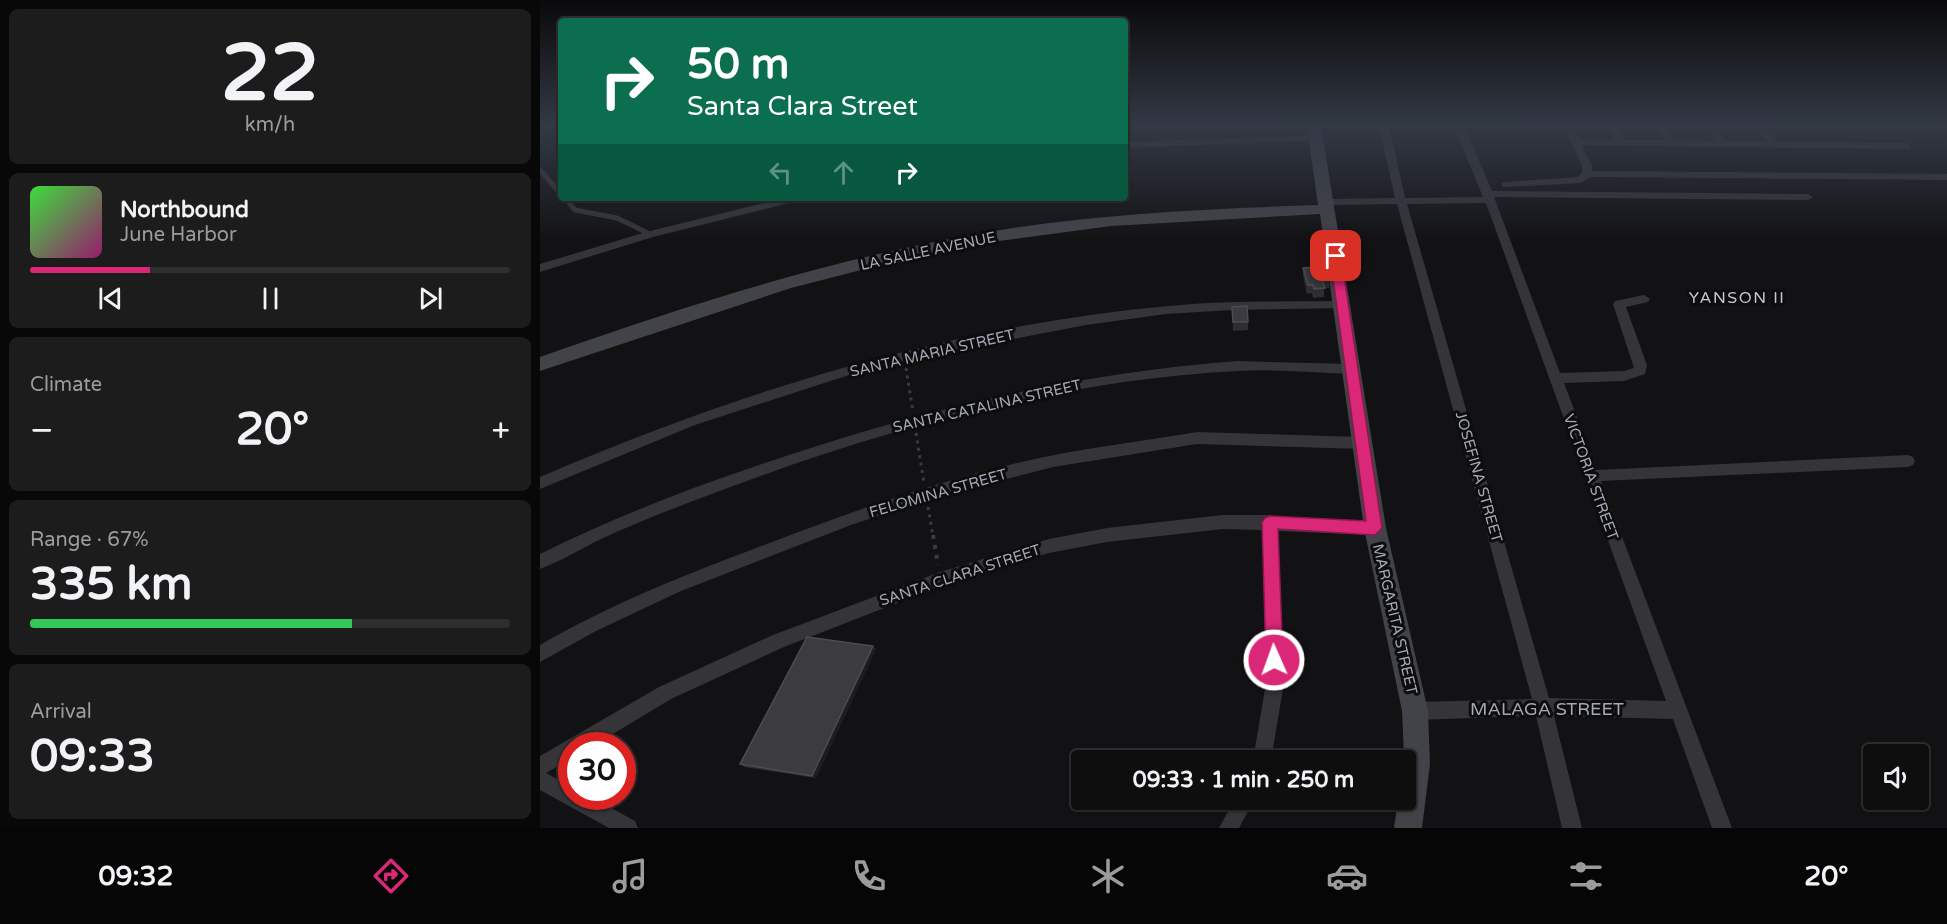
<!DOCTYPE html>
<meta charset="utf-8">
<style>
body{margin:0;font-family:"Varela Round",sans-serif;background:#1c1c1d;color:#f1f3f6;height:100vh;display:flex;flex-direction:column;font-size:22px;white-space:nowrap}
*{box-sizing:border-box;margin:0}
p{font-size:20px;color:#9b9c9e}
.icon{flex:none;width:33px;height:33px;fill:none;stroke:currentColor;stroke-width:2;stroke-linecap:round;stroke-linejoin:round}
.map{position:relative;flex:1;overflow:hidden}
.details{display:flex;flex-direction:column;gap:9px;padding:9px;background:#080808;width:540px}
.details>*{flex:none}
.hud{position:absolute;left:18px;top:18px;width:570px;height:183px;border-radius:6px;box-shadow:0 2px 4px #0004,0 0 0 2px #2e2e2f;background:#0b6e4f;color:#fff;overflow:hidden}
.controls{position:absolute;left:1323px;top:744px;display:grid;gap:12px}
.controls a{display:grid;place-items:center;width:66px;height:66px;border-radius:6px;background:#0e0e0f;box-shadow:0 2px 4px #0004,0 0 0 2px #2e2e2f;font-size:30px}
.speed{position:absolute;left:18px;top:732px;display:flex;gap:12px;font-size:30px;font-weight:700;text-align:center}
.speed>*{display:grid;place-content:center;width:78px;height:78px;border-radius:50%;background:#0e0e0f;box-shadow:0 2px 4px #0004,0 0 0 2px #2e2e2f;line-height:1}
.speed .limit{border:9px solid #d22;background:#fff;color:#111}
.pin{position:absolute;display:grid;place-items:center;width:51px;height:51px;color:#fff;margin:-26px;border-radius:12px;box-shadow:0 3px 9px #0006}
.me{position:absolute;width:66px;margin:-33px;rotate:358deg;stroke-linejoin:round;filter:drop-shadow(0 0 4px #0008)}
.turn{display:flex;align-items:center;gap:21px;height:126px;padding:0 30px;font-size:27px}
.turn .icon{width:78px;height:78px;stroke-width:2.5}
.turn b{display:block;font-size:42px;line-height:51px}
.lanes{display:flex;align-items:center;height:57px;padding:0 30px;background:#0003;justify-content:center;gap:30px;direction:ltr}
.lanes .off{opacity:.35}
.big{font-size:45px;font-weight:800;line-height:1.1}
.details .widget{flex:1;display:flex;flex-direction:column;justify-content:center;gap:9px;min-width:0;padding:0 21px;border-radius:9px;background:#1c1c1d}
.details .dial{align-items:center;gap:0}
.dial b{font-size:78px;line-height:1}
.song{display:flex;align-items:center;gap:18px}
.cover{width:72px;height:72px;border-radius:9px;background:linear-gradient(135deg,hsl(120 70% 55%),hsl(320 70% 35%))}
.played{height:6px;border-radius:3px;background:linear-gradient(90deg,#db2777 25%,#2e2e2f 25%)}
.keys{display:flex;justify-content:space-around;direction:ltr}
.heat{display:flex;justify-content:space-between;align-items:center;font-size:33px;direction:ltr}
.charge{height:9px;border-radius:4px;background:linear-gradient(90deg,#34c759 67%,#2e2e2f 0)}
.trip{position:absolute;left:531px;top:750px;width:345px;height:60px;border-radius:6px;background:#0e0e0f;box-shadow:0 2px 4px #0004,0 0 0 2px #2e2e2f;font-weight:800;line-height:60px;text-align:center}
.dock{display:flex;height:96px;justify-content:space-around;align-items:center;background:#060606;color:#9b9c9e}
.dock .icon{width:42px;height:42px}
.dock .selected{color:#db2777}
.dock b{font-size:27px;color:#f1f3f6}
main{display:flex;flex:1;min-height:0}
.map>svg:first-child{display:block}
</style>
<main>
<section class="details">
<div class="widget dial"><b>22</b><p>km/h</p></div>
<div class="widget">
<div class="song"><i class="cover"></i><div><b>Northbound</b><p>June Harbor</p></div></div>
<div class="played"></div>
<div class="keys"><svg class="icon" aria-label="previous" viewBox="0 0 24 24"><path d="M18 5L8 12l10 7zM5 5v14"/></svg><svg class="icon" aria-label="pause" viewBox="0 0 24 24"><path d="M8 5v14M16 5v14"/></svg><svg class="icon" aria-label="next" viewBox="0 0 24 24"><path d="M6 5l10 7-10 7zM19 5v14"/></svg></div>
</div>
<div class="widget"><p>Climate</p>
<div class="heat"><a>−</a><b class="big">20°</b><a>+</a></div>
</div>
<div class="widget"><p>Range · 67%</p><b class="big">335 km</b><div class="charge"></div></div>
<div class="widget"><p>Arrival</p><b class="big">09:33</b></div>
</section>
<div class="map">
<svg width="1407" height="828" viewBox="0 0 1407 828">
<rect width="100%" height="100%" fill="#121214"/>
<g fill="none" stroke-linecap="round" stroke-linejoin="round">
<path stroke="#3a3b40" stroke-width="3" stroke-dasharray="3 4.5" stroke-linecap="butt" d="M366,368L373,412
M376,433L384,483
M388,507L393,536"/>
<path stroke="#3a3b40" stroke-width="4" stroke-dasharray="4 6" stroke-linecap="butt" d="M393,535L398,565"/>
<path stroke="#343439" stroke-width="5" d="M0,170L21,194
M25,198L35,210L77,218L110,234"/>
<path fill="#343439" fill-rule="evenodd" d="M839,126H849L865,198L943,197L914,126H924L952,191L1268,194L1273,197L1268,200L954,197L1020,373L1084,371L1094,368L1073,304L1075,301L1104,295L1110,299L1108,302L1086,307L1107,365L1105,374L1084,381L1024,383L1057,470L1368,455L1373,457L1375,461L1373,465L1368,467L1061,481L1192,828H1172L1133,719L1014,716L1042,828H1022L996,716L875,720L869,717L866,711L869,705L875,702L992,699L857,204L787,205L782,202L787,199L855,198ZM946,203L1126,701L1009,698L867,204Z
M1024,126H1034L1040,139L1074,140L1067,126H1077L1084,140H1125L1116,126H1126L1134,140L1176,141L1166,126H1176L1186,141H1226L1215,126H1225L1236,142L1367,143L1372,146L1367,149L1042,145L1052,166V171L1407,174V180L1050,177L1041,183L962,187V183L966,182L1038,177L1042,173V166Z
M777,135L782,138L780,140L585,148V142Z
M244,198H262L261,200L113,237L0,272V264L106,232Z
M802,301L808,305L806,308L692,310L626,314L546,325L386,356L306,376L155,425L0,489V477C200,391 412,325 629,306C687,300 744,302 802,301Z
M697,361L810,364L816,369L810,374C772,372 735,369 697,371C510,381 327,434 153,501C122,513 91,525 61,539C41,549 21,561 0,569V554C80,514 164,483 249,455C398,406 540,373 697,361Z
M657,432L822,437L827,439L829,443L827,447L822,449L657,444L513,467L386,500L311,525L141,591L56,631L0,662V645C74,602 152,572 232,542C324,507 417,474 514,455C561,446 609,440 657,432Z
M683,515H730L735,518L835,521L840,523L843,528L840,533L835,535L738,531L744,683L731,760H713L726,683L723,530L683,529L567,542L509,553L401,586L244,647L131,699L53,746H32V758L6,773L32,787V796H49L95,821L98,828H69L0,790V756L119,687L233,635L400,572L509,539L567,528Z
M694,800H714L699,828H679Z"/>
<path fill="#424349" fill-rule="evenodd" d="M767,126H781L846,528L888,711L890,764L882,828H854L858,800H866L862,711L824,528L780,214L571,226L436,244L372,257L251,288L0,371V357C142,307 287,260 436,234C549,214 664,209 778,205Z"/>
</g>
<path fill="#2e2e32" d="M763,268L778,270L790,279L789,288H784V297L773,298L772,293L767,294L763,276Z
M692,307L708,322V330L693,331Z
M333,646L336,649L276,778L204,767L200,764Z"/>
<path fill="#1d1d20" d="M333,646L336,649L276,778L272,776Z"/>
<path fill="#3b3b40" stroke="#4b4d52" stroke-width="1.5" d="M777,267L778,270L787,269L790,279L782,280L785,288L774,289L773,285H768L763,268Z
M707,306L708,322H693L692,307Z
M267,637L333,646L272,776L200,764Z"/>
<linearGradient id="sky" x2="0" y2="1"><stop stop-color="#0a0a0b"/><stop offset="0.52" stop-color="#333945"/><stop offset="1" stop-color="#333945" stop-opacity="0"/></linearGradient>
<rect width="1407" height="242" fill="url(#sky)"/>
<path fill="#db2777" stroke="#8e194d" stroke-width="1.5" d="M796,252L801,256L842,528L835,535L738,529L743,660L740,666L734,669L728,666L726,660L722,522L725,518L730,516L826,521L790,256Z"/>
<g text-anchor="middle" dominant-baseline="central" stroke-width="6" stroke-linejoin="round" paint-order="stroke">
<g font-size="15" fill="#a4a9b4" stroke="#0d0d0f">
<text transform="translate(388 251) rotate(-12)">LA SALLE AVENUE</text>
<text transform="translate(392 353) rotate(-13)">SANTA MARIA STREET</text>
<text transform="translate(447 406) rotate(-13)">SANTA CATALINA STREET</text>
<text transform="translate(939 477) rotate(74)">JOSEFINA STREET</text>
<text transform="translate(1051 477) rotate(70)">VICTORIA STREET</text>
<text transform="translate(398 493) rotate(-16)">FELOMINA STREET</text>
<text transform="translate(420 575) rotate(-18)">SANTA CLARA STREET</text>
<text transform="translate(855 619) rotate(77)">MARGARITA STREET</text>
</g>
<g font-size="16" letter-spacing="1.5" fill="#c5c8d0" stroke="#0d0d0f">
<text x="1197" y="298">YANSON II</text>
</g>
<g font-size="18" fill="#a4a9b4" stroke="#0d0d0f">
<text x="1007" y="709">MALAGA STREET</text>
</g>
</g>
</svg>
<div class="controls">
<a><svg class="icon" aria-label="sound" viewBox="0 0 24 24"><path d="M4 9h4l5-4v14l-5-4H4zM17 9q2 3 0 6"/></svg></a>
</div>
<div class="speed"><div class="limit">30</div></div>
<div class="pin" style="left:796px;top:256px;background:#d93025"><svg class="icon" aria-label="arrive" viewBox="0 0 24 24"><path d="M6 21V4h12l-3 4 3 4H6"/></svg></div>
<svg class="me" style="left:734px;top:660px" viewBox="-20 -20 40 40"><circle r="17" fill="#db2777" stroke="#fff" stroke-width="3"/><path d="M0-11L8 9 0 5-8 9z" fill="#fff"/></svg>
<div class="trip">09:33 · 1 min · 250 m</div>
<div class="hud">
<div class="turn"><svg class="icon" aria-label="right" viewBox="0 0 24 24"><path d="M7 20v-9h11M14 6l5 5-5 5"/></svg><div><b>50 m</b>Santa Clara Street</div></div>
<div class="lanes"><svg class="icon off" aria-label="left" viewBox="0 0 24 24"><path d="M17 20v-9H6M10 6l-5 5 5 5"/></svg><svg class="icon off" aria-label="ahead" viewBox="0 0 24 24"><path d="M12 20V5M6 11l6-6 6 6"/></svg><svg class="icon" aria-label="right" viewBox="0 0 24 24"><path d="M7 20v-9h11M14 6l5 5-5 5"/></svg></div>
</div>
</div>
</main>
<nav class="dock">
<b>09:32</b>
<svg class="icon selected" aria-label="directions" viewBox="0 0 24 24"><path d="M12 3l9 9-9 9-9-9zM9 14v-3h6M13 9l2 2-2 2"/></svg>
<svg class="icon" aria-label="music" viewBox="0 0 24 24"><path d="M9 18V5l10-2v13"/><circle cx="6" cy="18" r="3"/><circle cx="16" cy="16" r="3"/></svg>
<svg class="icon" aria-label="phone" viewBox="0 0 24 24"><path d="M5 4h4l2 5-3 2q2 4 5 5l2-3 5 2v4C11 20 4 13 5 4z"/></svg>
<svg class="icon" aria-label="climate" viewBox="0 0 24 24"><path d="M12 3v18M4 7l16 10M4 17L20 7"/></svg>
<svg class="icon" aria-label="car" viewBox="0 0 24 24"><path d="M5 17H2v-5l4-1 3-4h7l3 4 3 1v5h-3M9 17h6M6 11h13"/><circle cx="7" cy="17" r="2"/><circle cx="17" cy="17" r="2"/></svg>
<svg class="icon" aria-label="filters" viewBox="0 0 24 24"><path d="M4 7h16M4 17h16"/><circle cx="9" cy="7" r="2"/><circle cx="15" cy="17" r="2"/></svg>
<b>20°</b>
</nav>
